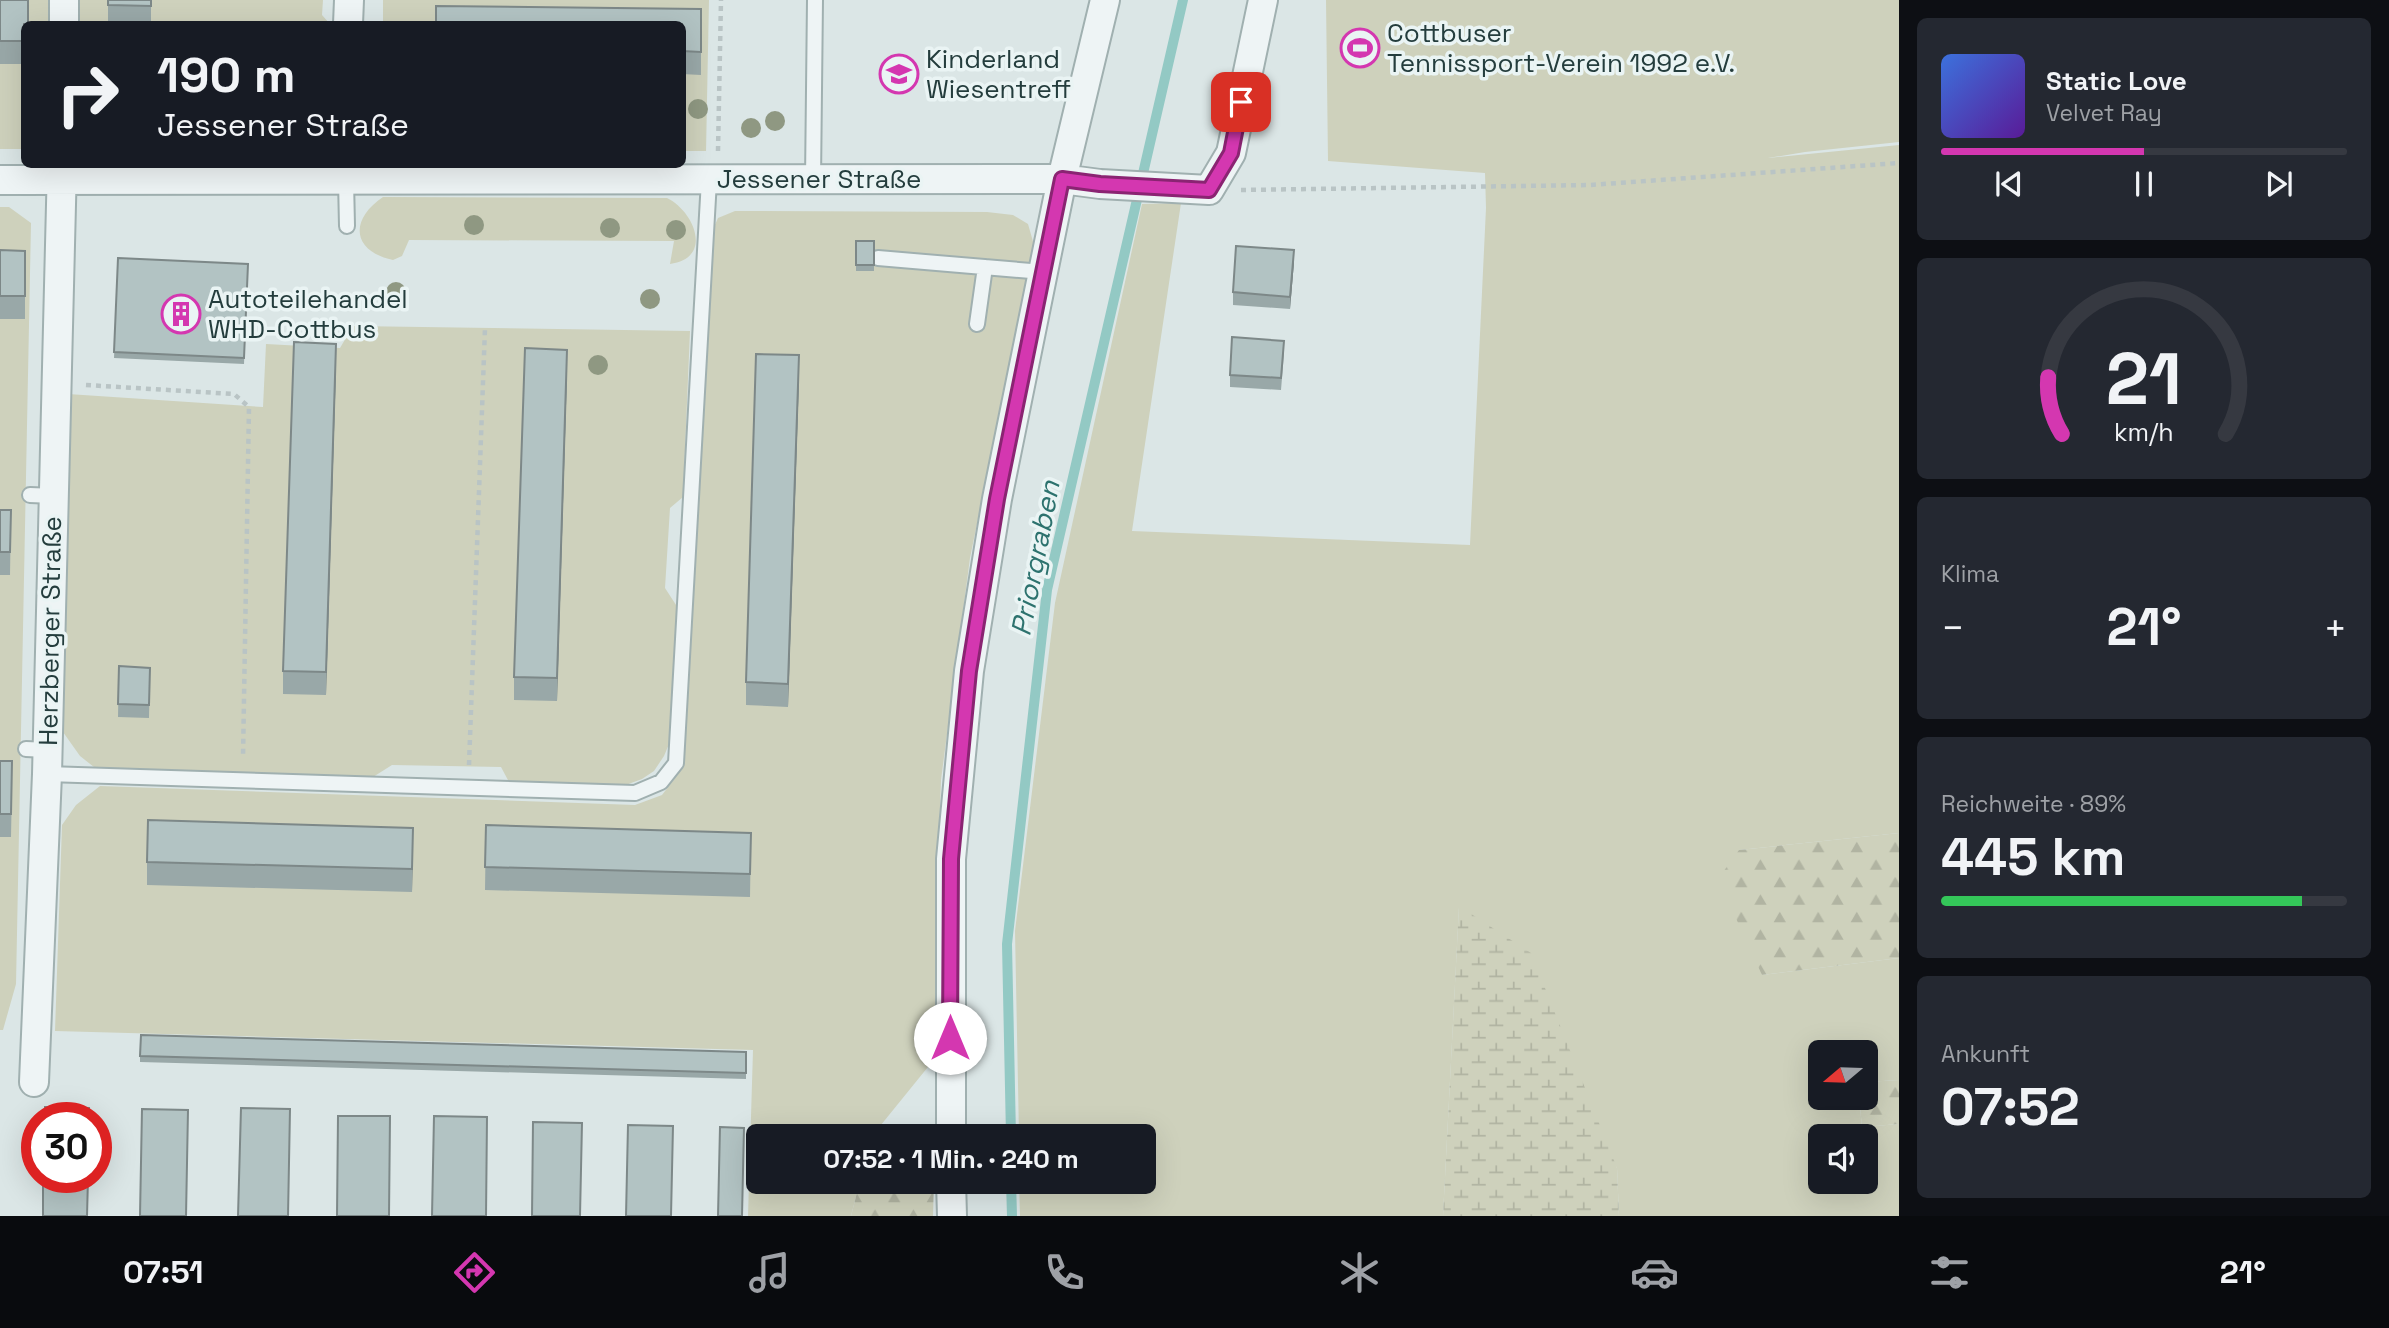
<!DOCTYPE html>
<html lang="de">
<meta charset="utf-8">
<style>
body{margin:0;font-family:"Space Grotesk",sans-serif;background:#242831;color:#f1f3f6;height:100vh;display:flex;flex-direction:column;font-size:26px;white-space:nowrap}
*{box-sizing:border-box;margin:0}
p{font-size:23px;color:#9ea1a6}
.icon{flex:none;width:38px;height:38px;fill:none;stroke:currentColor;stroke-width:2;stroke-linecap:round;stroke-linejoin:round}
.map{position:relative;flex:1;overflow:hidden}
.details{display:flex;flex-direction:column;gap:18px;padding:18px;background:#0d0f14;width:490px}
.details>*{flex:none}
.top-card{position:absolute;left:21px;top:21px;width:665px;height:147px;border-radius:10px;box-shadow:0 7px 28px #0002;background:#171b24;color:#f1f3f6;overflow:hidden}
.needle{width:46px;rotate:251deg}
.controls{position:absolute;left:1808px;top:1040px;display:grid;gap:14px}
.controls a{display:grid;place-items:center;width:70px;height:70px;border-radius:10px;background:#171b24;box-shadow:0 7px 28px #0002;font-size:35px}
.speed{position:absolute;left:21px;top:1102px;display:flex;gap:14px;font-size:35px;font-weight:700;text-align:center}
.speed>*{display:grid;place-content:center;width:91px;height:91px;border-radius:50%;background:#171b24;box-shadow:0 7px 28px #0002;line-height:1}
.speed .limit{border:10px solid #d22;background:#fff;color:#111}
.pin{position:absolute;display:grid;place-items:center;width:60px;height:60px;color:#fff;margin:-30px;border-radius:14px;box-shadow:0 4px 10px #0006}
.me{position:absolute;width:77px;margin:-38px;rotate:0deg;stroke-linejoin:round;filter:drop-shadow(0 0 5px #0008)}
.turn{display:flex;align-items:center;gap:24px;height:147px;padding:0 21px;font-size:32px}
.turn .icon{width:91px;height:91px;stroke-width:2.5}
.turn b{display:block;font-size:49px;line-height:60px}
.big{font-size:52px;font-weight:800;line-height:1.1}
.details .card{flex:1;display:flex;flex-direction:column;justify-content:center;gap:10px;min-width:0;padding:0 24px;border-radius:10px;background:#242831}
.details .dial{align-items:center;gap:0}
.dial svg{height:182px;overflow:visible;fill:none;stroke:#363941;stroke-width:7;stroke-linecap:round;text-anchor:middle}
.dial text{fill:#f1f3f6;stroke:none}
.song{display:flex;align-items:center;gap:21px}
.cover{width:84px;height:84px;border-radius:10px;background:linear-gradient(135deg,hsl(220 70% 55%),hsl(270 70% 35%))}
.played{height:7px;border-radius:4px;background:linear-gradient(90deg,#d437b0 50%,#363941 50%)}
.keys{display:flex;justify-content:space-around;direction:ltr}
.heat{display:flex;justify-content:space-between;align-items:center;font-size:38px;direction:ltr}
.charge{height:10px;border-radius:5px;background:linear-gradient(90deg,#34c759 89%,#363941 0)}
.trip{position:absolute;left:746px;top:1124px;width:410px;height:70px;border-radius:10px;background:#171b24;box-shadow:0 7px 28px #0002;font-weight:800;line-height:70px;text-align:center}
.dock{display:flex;height:112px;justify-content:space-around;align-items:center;background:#090b0e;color:#9ea1a6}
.dock .icon{width:49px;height:49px}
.dock .current{color:#d437b0}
.dock b{font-size:32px;color:#f1f3f6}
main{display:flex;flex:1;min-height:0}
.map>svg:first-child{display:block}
</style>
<main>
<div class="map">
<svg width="1899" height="1216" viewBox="0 0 1899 1216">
<defs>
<pattern id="forest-firs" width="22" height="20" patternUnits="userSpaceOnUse" patternTransform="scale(1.75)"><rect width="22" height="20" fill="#ced1bc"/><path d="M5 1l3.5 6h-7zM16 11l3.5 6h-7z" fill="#b1b4a2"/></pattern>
<pattern id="wetland-marsh" width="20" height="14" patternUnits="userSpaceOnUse" patternTransform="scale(1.75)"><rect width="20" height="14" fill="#ced1bc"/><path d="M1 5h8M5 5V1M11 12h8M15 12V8" fill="none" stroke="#b1b4a2"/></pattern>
</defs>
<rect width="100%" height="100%" fill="#dbe6e6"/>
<path fill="#ced1bc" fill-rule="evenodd" d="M0,0H323L322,15L330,24H24V149H0Z
M383,0H709L706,151H683L682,24H383Z
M1326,0H1899V142L1805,152L1768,158L1899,145V833L1739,850L1762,975L1899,958V1080L1866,1082V1052H1820V1097H1859L1862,1127L1899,1124V1216H1619L1617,1168L1459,907L1443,1216H1020L1019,1181H1143V1136H1019L1015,931L1055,603L1142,204L1181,203L1132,531L1470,545L1486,208L1485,173L1328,161ZM1820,1136H1866V1181H1820Z
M383,197L667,198C694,211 714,258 670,264L674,241L409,240L402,256L393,260C352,251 349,220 383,197Z
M0,207H9L31,223L16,984L3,1030H0Z
M735,211L987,212L1013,215L1028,224L1034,245L970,558L941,780L936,920V1033L927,1034L932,1062L872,1136H758V1181H860L851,1216H748L753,1050L55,1031L62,825L76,805L100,786L635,805L662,795L682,769L713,229L718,218Z
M353,326L690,331L683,497L670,508L665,588L678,608L672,724L669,744L664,756L654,771L642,779L623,786L509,782L501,767L392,765L373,777L99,771L80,756L63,732L68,394L263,407L266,344L340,348Z"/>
<path fill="url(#forest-firs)" d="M1899,833V958L1762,975L1718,879L1739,850Z
M1899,1080V1124L1862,1127L1859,1097H1866V1082Z
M860,1181H934L933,1216H851Z"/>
<path fill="url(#wetland-marsh)" d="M1459,906L1531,953L1617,1168L1619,1216H1443Z"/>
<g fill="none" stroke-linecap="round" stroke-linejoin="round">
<path stroke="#93c9c4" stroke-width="10" d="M1011,1136L1007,944L1047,590L1183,0
M1011,1181L1012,1216"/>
<defs>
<path id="service" d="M346,180L347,226
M813,180L815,0
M878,258L1043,272
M977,324L985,267
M30,495L54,496
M26,749L47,750
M47,774L635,793L661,782L676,763L709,180"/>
<path id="minor" d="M64,24V0
M348,24L349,0
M0,180L1062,179L1100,184L1209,190L1231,153L1263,0
M34,1082L47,774L62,164
M951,1136V859L969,671L997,499L1043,272L1062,179L1105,0
M951,1181L952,1216"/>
</defs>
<use href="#service" stroke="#a0b0b0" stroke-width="18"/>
<use href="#minor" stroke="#a0b0b0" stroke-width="32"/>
<path stroke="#b9c4c5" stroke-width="4.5" stroke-dasharray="5 5" stroke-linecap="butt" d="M718,151L721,0
M1241,190L1590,185L1899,163
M86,385L234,394L249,407L243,758
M469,765L485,328"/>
<use href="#service" stroke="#eef4f5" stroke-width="14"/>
<use href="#minor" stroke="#eef4f5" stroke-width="28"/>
</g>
<g fill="#8f9882">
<circle cx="698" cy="109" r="10"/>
<circle cx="775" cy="121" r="10"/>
<circle cx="751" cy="128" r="10"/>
<circle cx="474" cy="225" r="10"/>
<circle cx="610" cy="228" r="10"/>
<circle cx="676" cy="230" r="10"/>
<circle cx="396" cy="292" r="10"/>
<circle cx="650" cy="299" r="10"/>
<circle cx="598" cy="365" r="10"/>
</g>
<path fill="#99a8a8" d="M0,0L24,24V64H0Z
M108,0H151V24H108Z
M701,9V75L682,74V24Z
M856,241H874V271H856Z
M0,250L25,251V319H0Z
M118,258L248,264L244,364L114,358Z
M1294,262L1290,309L1233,305V292Z
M1284,353L1281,390L1230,387V375Z
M336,367L326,695L283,694V671Z
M567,373L557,701L514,700V677Z
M799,378L788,707L746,705V682Z
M0,510H11L10,575H0Z
M119,666L150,668L149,718L118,717Z
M0,761L12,784L11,837H0Z
M486,825L751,833L750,897L485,890Z
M413,851L412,892L147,885V862Z
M746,1052V1079L140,1062V1056Z"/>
<path fill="#7d8888" d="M1294,250V262L1290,309V297Z
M336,344V367L326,695V672Z
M567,350V373L557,701V678Z
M799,355V378L788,707V684Z
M413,828V851L412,892V869Z"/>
<path fill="#b2c3c3" stroke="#7d8888" stroke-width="2" d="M0,0H28V24H24V41H0Z
M108,0H151V6L108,5Z
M436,6L701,9V52L682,51V24H436Z
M856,241H874V265H856Z
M1236,246L1294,250L1290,297L1233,292Z
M0,250L25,251V296H0Z
M118,258L248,264L244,358L114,352Z
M1232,337L1284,341L1281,378L1230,375Z
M294,342L336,344L326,672L283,671Z
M525,348L567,350L557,678L514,677Z
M756,354L799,355L788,684L746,682Z
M0,510H11L10,552H0Z
M119,666L150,668L149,705L118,704Z
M0,761H12L11,814H0Z
M148,820L413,828L412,869L147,862Z
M486,825L751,833L750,874L485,867Z
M141,1035L746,1052V1073L140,1056Z
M45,1107L89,1108V1118H45Z
M241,1108L290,1109L288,1216H238Z
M142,1109L188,1110L186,1216H140Z
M338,1116H390L389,1216H337Z
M434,1116L487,1117L486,1216H432Z
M533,1122L582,1123L580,1216H532Z
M628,1125L673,1126L671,1216H626Z
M720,1127L744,1128L742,1216H718Z
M43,1178H88L87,1216H43Z"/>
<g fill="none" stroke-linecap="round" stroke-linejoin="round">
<defs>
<path id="route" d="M950,1038L951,859L969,671L997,499L1062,179L1100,184L1209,190L1231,153L1241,102"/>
</defs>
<use href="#route" stroke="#8a2472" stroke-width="18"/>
<use href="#route" stroke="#d437b0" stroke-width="12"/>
</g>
<defs>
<symbol id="stadium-ring" viewBox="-11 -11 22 22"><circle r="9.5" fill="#eaf4f4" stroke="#d437b0" stroke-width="1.5"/><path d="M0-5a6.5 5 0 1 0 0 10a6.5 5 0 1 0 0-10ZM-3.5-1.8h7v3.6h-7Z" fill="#d437b0"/></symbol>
<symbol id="school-ring" viewBox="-11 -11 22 22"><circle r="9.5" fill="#eaf4f4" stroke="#d437b0" stroke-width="1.5"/><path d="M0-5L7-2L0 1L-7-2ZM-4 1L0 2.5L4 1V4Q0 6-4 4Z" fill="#d437b0"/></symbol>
<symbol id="building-ring" viewBox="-11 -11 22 22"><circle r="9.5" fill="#eaf4f4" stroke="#d437b0" stroke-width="1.5"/><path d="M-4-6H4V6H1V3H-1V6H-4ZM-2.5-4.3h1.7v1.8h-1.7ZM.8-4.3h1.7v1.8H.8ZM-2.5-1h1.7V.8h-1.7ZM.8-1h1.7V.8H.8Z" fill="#d437b0"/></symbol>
</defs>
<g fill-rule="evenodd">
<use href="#stadium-ring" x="1338" y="26" width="44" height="44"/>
<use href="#school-ring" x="877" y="52" width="44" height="44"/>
<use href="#building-ring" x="159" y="292" width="44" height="44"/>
</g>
<g text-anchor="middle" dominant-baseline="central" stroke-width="7" stroke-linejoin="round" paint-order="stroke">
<g font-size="26" fill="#243d3d" stroke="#eaf4f4" text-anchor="start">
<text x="1387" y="33">Cottbuser<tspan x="1387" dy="30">Tennissport-Verein 1992 e.V.</tspan></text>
<text x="926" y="59">Kinderland<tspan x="926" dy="30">Wiesentreff</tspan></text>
<text x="208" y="299">Autoteilehandel<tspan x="208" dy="30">WHD-Cottbus</tspan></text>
</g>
<g font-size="26" fill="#243d3d" stroke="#eaf4f4">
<text x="819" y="179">Jessener Straße</text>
<text transform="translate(50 631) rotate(-89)">Herzberger Straße</text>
</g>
<g font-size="28" font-style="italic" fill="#2d726e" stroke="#eaf4f4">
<text transform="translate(1035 558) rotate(-79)">Priorgraben</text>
</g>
</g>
</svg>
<div class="controls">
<a><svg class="needle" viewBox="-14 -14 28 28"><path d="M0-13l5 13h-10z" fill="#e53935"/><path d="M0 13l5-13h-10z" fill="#9ea1a6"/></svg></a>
<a><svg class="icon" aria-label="sound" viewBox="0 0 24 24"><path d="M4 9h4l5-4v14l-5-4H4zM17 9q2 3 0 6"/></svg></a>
</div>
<div class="speed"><div class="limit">30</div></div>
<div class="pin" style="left:1241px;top:102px;background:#d93025"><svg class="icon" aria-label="arrive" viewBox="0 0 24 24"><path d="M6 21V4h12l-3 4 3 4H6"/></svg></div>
<svg class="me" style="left:950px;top:1038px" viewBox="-20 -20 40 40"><circle r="19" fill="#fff"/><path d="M0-13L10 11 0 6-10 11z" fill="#d437b0"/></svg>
<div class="trip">07:52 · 1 Min. · 240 m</div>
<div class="top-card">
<div class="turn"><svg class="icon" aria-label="right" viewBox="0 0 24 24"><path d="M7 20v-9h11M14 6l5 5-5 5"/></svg><div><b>190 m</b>Jessener Straße</div></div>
</div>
</div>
<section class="details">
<div class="card">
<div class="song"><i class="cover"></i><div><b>Static Love</b><p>Velvet Ray</p></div></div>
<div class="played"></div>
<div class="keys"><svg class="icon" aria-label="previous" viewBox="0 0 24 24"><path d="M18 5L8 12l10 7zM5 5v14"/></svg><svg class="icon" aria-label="pause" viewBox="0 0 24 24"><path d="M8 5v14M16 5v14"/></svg><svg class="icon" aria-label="next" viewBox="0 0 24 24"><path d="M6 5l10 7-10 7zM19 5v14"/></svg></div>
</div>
<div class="card dial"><svg viewBox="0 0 100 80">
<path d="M14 69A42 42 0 1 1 86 69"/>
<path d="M14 69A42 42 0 0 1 8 44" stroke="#d437b0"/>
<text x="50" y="56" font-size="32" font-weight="700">21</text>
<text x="50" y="72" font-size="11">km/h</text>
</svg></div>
<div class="card"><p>Klima</p>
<div class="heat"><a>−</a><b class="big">21°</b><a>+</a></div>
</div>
<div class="card"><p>Reichweite · 89%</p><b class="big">445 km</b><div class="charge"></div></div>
<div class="card"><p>Ankunft</p><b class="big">07:52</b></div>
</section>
</main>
<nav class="dock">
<b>07:51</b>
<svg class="icon current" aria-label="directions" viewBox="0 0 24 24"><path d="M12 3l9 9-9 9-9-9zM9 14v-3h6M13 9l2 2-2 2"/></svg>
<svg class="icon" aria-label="music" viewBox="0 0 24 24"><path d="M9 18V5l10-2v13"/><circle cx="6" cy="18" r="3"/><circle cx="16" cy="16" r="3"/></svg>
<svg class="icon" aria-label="phone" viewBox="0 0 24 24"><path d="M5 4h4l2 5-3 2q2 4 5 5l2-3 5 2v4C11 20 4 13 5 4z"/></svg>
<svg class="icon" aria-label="climate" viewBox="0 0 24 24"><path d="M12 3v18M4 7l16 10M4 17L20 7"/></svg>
<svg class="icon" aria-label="car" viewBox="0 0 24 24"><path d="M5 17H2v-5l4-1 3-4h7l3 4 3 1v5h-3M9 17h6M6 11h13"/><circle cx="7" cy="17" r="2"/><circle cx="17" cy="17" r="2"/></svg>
<svg class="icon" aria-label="filters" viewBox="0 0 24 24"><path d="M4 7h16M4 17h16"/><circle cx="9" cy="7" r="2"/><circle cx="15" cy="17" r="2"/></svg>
<b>21°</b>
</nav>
